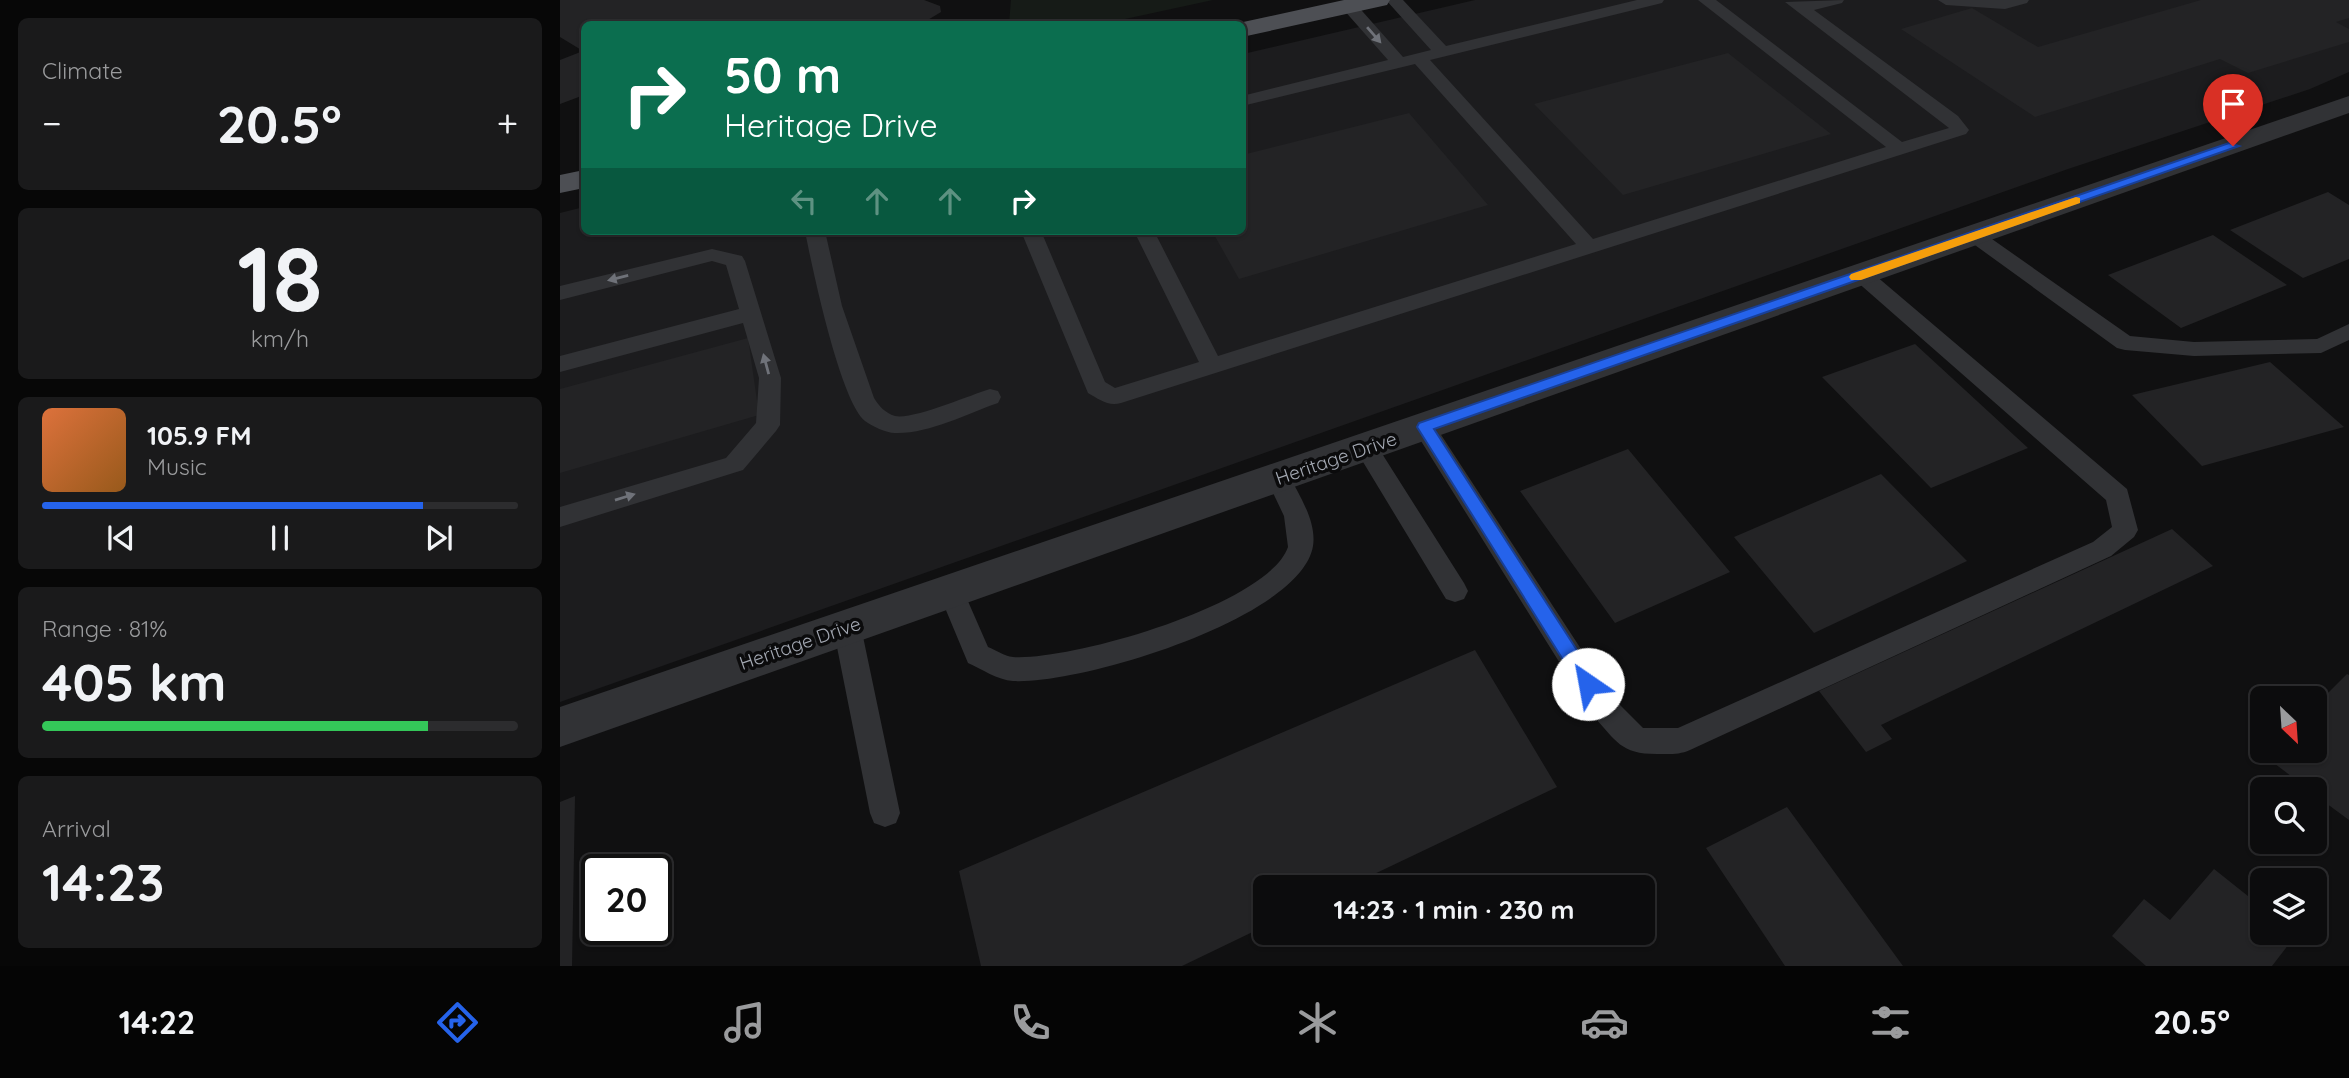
<!DOCTYPE html>
<meta charset="utf-8">
<style>
body{margin:0;font-family:Quicksand,sans-serif;background:#1a1a1b;color:#f1f3f6;height:100vh;display:flex;flex-direction:column;font-size:26px;white-space:nowrap}
*{box-sizing:border-box;margin:0}
p{font-size:23px;color:#9a9b9d}
.icon{flex:none;width:38px;height:38px;fill:none;stroke:currentColor;stroke-width:2;stroke-linecap:round;stroke-linejoin:round}
.map{position:relative;flex:1;overflow:hidden}
.side{display:flex;flex-direction:column;gap:18px;padding:18px;background:#070707;width:560px}
.side>*{flex:none}
.top-card{position:absolute;left:21px;top:21px;width:665px;height:214px;border-radius:10px;box-shadow:0 2px 5px #0004,0 0 0 2px #2c2c2e;background:#0b6e4f;color:#fff;overflow:hidden}
.needle{width:46px;rotate:155deg}
.tools{position:absolute;left:1690px;top:686px;display:grid;gap:14px}
.tools a{display:grid;place-items:center;width:77px;height:77px;border-radius:10px;background:#0c0c0d;box-shadow:0 2px 5px #0004,0 0 0 2px #2c2c2e;font-size:35px}
.speed{position:absolute;left:21px;top:854px;display:flex;gap:14px;font-size:35px;font-weight:700;text-align:center}
.speed>*{display:grid;place-content:center;width:91px;height:91px;border-radius:50%;background:#0c0c0d;box-shadow:0 2px 5px #0004,0 0 0 2px #2c2c2e;line-height:1}
.speed .limit{border:4px solid #111;border-radius:10px;background:#fff;color:#111}
.pin{position:absolute;display:grid;place-items:center;width:60px;height:60px;color:#fff;margin:-72px -30px;border-radius:50% 50% 50% 0;rotate:-45deg;box-shadow:0 0 7px #0007}
.pin .icon{rotate:45deg}
.me{position:absolute;width:77px;margin:-38px;rotate:327deg;stroke-linejoin:round;filter:drop-shadow(0 0 5px #0008)}
.turn{display:flex;align-items:center;gap:24px;height:147px;padding:0 28px;font-size:32px}
.turn .icon{width:91px;height:91px;stroke-width:2.5}
.turn b{display:block;font-size:49px;line-height:60px}
.lanes{display:flex;align-items:center;height:66px;padding:0 28px;background:#0003;justify-content:center;gap:35px;direction:ltr}
.lanes .off{opacity:.35}
.big{font-size:52px;font-weight:700;line-height:1.1}
.side .tile{flex:1;display:flex;flex-direction:column;justify-content:center;gap:10px;min-width:0;padding:0 24px;border-radius:10px;background:#1a1a1b}
.side .dial{align-items:center;gap:0}
.dial b{font-size:91px;line-height:1}
.song{display:flex;align-items:center;gap:21px}
.cover{width:84px;height:84px;border-radius:10px;background:linear-gradient(135deg,hsl(20 70% 55%),hsl(30 70% 35%))}
.played{height:7px;border-radius:4px;background:linear-gradient(90deg,#2563eb 80%,#2c2c2e 80%)}
.keys{display:flex;justify-content:space-around;direction:ltr}
.heat{display:flex;justify-content:space-between;align-items:center;font-size:38px;direction:ltr}
.charge{height:10px;border-radius:5px;background:linear-gradient(90deg,#34c759 81%,#2c2c2e 0)}
.trip{position:absolute;left:693px;top:875px;width:402px;height:70px;border-radius:10px;background:#0c0c0d;box-shadow:0 2px 5px #0004,0 0 0 2px #2c2c2e;font-weight:700;line-height:70px;text-align:center}
.dock{display:flex;height:112px;justify-content:space-around;align-items:center;background:#050505;color:#9a9b9d}
.dock .icon{width:49px;height:49px}
.dock .active{color:#2563eb}
.dock b{font-size:32px;color:#f1f3f6}
main{display:flex;flex:1;min-height:0}
.map>svg:first-child{display:block}
</style>
<main>
<section class="side">
<div class="tile"><p>Climate</p>
<div class="heat"><a>−</a><b class="big">20.5°</b><a>+</a></div>
</div>
<div class="tile dial"><b>18</b><p>km/h</p></div>
<div class="tile">
<div class="song"><i class="cover"></i><div><b>105.9 FM</b><p>Music</p></div></div>
<div class="played"></div>
<div class="keys"><svg class="icon" aria-label="previous" viewBox="0 0 24 24"><path d="M18 5L8 12l10 7zM5 5v14"/></svg><svg class="icon" aria-label="pause" viewBox="0 0 24 24"><path d="M8 5v14M16 5v14"/></svg><svg class="icon" aria-label="next" viewBox="0 0 24 24"><path d="M6 5l10 7-10 7zM19 5v14"/></svg></div>
</div>
<div class="tile"><p>Range · 81%</p><b class="big">405 km</b><div class="charge"></div></div>
<div class="tile"><p>Arrival</p><b class="big">14:23</b></div>
</section>
<div class="map">
<svg width="1789" height="966" viewBox="0 0 1789 966">
<rect width="100%" height="100%" fill="#101011"/>
<path fill="#1c1c1e" d="M915,0H1789V72L1750,89L1508,169L0,702V213L24,207V231H682L683,54Z"/>
<path fill="#161b17" d="M451,0H653L542,24H449Z"/>
<path fill="#232325" d="M0,0H364L380,6L381,12L361,24H24V95L0,104V60L23,51L0,37Z
M1641,0H1789V18L1776,22L1789,29V42L1688,73L1660,59L1475,117L1341,29L1412,8L1478,47Z
M1168,53L1271,134L1063,195L974,104Z
M849,113L928,205L679,279L652,231H682V155Z
M1768,192L1789,205V259L1743,278L1670,230Z
M1653,235L1727,285L1621,328L1548,275Z
M188,338L199,415L0,473V389Z
M1355,344L1468,448L1371,488L1262,377Z
M1710,362L1784,427L1642,466L1572,395Z
M1068,449L1170,572L1055,623L960,491Z
M1321,474L1407,561L1254,633L1174,537Z
M1612,529L1653,566L1321,725L1332,739L1306,752L1259,691Z
M915,650L997,787L787,887H705V926L622,966H421L399,871Z
M1787,674L1789,675V820L1755,795V789H1748L1706,757L1712,751H1755V706Z
M15,796L12,966H0V802Z
M1227,807L1343,966H1225L1146,848Z
M1654,869L1703,908V933L1736,935L1712,966H1586L1552,936L1584,899L1610,920Z"/>
<g fill="none" stroke-linecap="round" stroke-linejoin="round">
<path fill="#313235" fill-rule="evenodd" d="M826,0H843L886,46L1077,0H1104L1102,3L870,60L1033,239L1326,147L1138,0H1156L1342,142L1389,128L1225,2L1284,0L1282,3L1254,10L1398,116L1409,130L1406,134L561,403C548,407 539,399 528,393L461,231H481L545,382L555,388L639,362L574,231H594L658,356L1016,244L855,64L682,106V96L828,60L783,9L781,6L783,3H795L843,57L871,50Z
M1378,0H1469L1467,3L1445,9L1386,5Z
M1415,230L1422,232L1570,336L1634,342L1757,339L1789,324V340L1761,353L1634,356L1565,350L1557,348L1408,240L1405,236L1408,232Z
M245,231H265L282,306L314,398C319,406 325,413 335,416C353,420 410,395 430,389L438,391L441,397L438,403C406,414 369,434 335,433C326,433 312,426 305,421C280,400 252,267 245,231Z
M152,249L182,256L185,261L221,378L220,425L216,431L183,470L0,527V507L166,458L196,423L199,378L183,323L0,372V356L179,309L166,265L152,261L0,300V286Z
M1302,268L1309,270L1567,489L1578,530L1574,537L1551,556L1130,750C1119,755 1109,754 1097,754C1060,754 1057,741 1033,716L856,433L852,427L856,421L864,419L872,421L1053,698L1083,728H1118L1533,542L1552,527L1546,500L1295,280L1292,275L1295,270Z
M806,438L814,441L904,583L908,591L904,599L895,602L886,599L794,447L798,441Z
M718,469L727,472C738,493 757,521 753,546C741,619 518,685 453,681C437,680 422,669 408,663L378,591L382,583L391,580L400,583L428,647C436,650 444,656 453,657C510,661 708,605 728,547L724,516L706,478L709,472Z
M287,616L297,619L301,627L340,813L336,823L325,827L314,823L310,813L273,627L277,619Z"/>
<path fill="#313235" fill-rule="evenodd" d="M1789,96V113L0,747V707Z"/>
<path fill="#4d4f54" fill-rule="evenodd" d="M784,0H830L827,5L682,37V24H674Z
M24,170V188L0,193V175Z"/>
</g>
<defs><path id="oneway-solid" d="M-6-.8H1V-3.2L6.5 0L1 3.2V.8H-6Z" transform="scale(1.75)"/></defs>
<g fill="#6f7279">
<use href="#oneway-solid" transform="translate(814 35) rotate(49)"/>
<use href="#oneway-solid" transform="translate(58 278) rotate(166)"/>
<use href="#oneway-solid" transform="translate(206 364) rotate(-105)"/>
<use href="#oneway-solid" transform="translate(65 497) rotate(-17)"/>
</g>
<path fill="#2563eb" stroke="#184099" stroke-width="2" d="M1669,143L1679,146L874,429L1035,678L1038,684L1035,690L1028,692L1022,690L857,427L859,423Z"/>
<path fill="#f59e0b" d="M1516,197L1520,198V203L1301,280H1291L1289,277L1291,274Z"/>
<g text-anchor="middle" dominant-baseline="central" stroke-width="7" stroke-linejoin="round" paint-order="stroke">
<g font-size="19" fill="#a2a7b1" stroke="#0b0b0c">
<text transform="translate(776 458) rotate(-19)">Heritage Drive</text>
<text transform="translate(240 643) rotate(-19)">Heritage Drive</text>
</g>
</g>
</svg>
<div class="tools">
<a><svg class="needle" viewBox="-14 -14 28 28"><path d="M0-13l5 13h-10z" fill="#e53935"/><path d="M0 13l5-13h-10z" fill="#9a9b9d"/></svg></a>
<a><svg class="icon" aria-label="search" viewBox="0 0 24 24"><circle cx="10" cy="10" r="6"/><path d="M15 15l6 6"/></svg></a>
<a><svg class="icon" aria-label="layers" viewBox="0 0 24 24"><path d="M12 4l9 5-9 5-9-5zM3 14l9 5 9-5"/></svg></a>
</div>
<div class="speed"><div class="limit">20</div></div>
<div class="pin" style="left:1673px;top:146px;background:#d93025"><svg class="icon" aria-label="arrive" viewBox="0 0 24 24"><path d="M6 21V4h12l-3 4 3 4H6"/></svg></div>
<svg class="me" style="left:1028px;top:684px" viewBox="-20 -20 40 40"><circle r="19" fill="#fff"/><path d="M0-13L10 11 0 6-10 11z" fill="#2563eb"/></svg>
<div class="trip">14:23 · 1 min · 230 m</div>
<div class="top-card">
<div class="turn"><svg class="icon" aria-label="right" viewBox="0 0 24 24"><path d="M7 20v-9h11M14 6l5 5-5 5"/></svg><div><b>50 m</b>Heritage Drive</div></div>
<div class="lanes"><svg class="icon off" aria-label="left" viewBox="0 0 24 24"><path d="M17 20v-9H6M10 6l-5 5 5 5"/></svg><svg class="icon off" aria-label="ahead" viewBox="0 0 24 24"><path d="M12 20V5M6 11l6-6 6 6"/></svg><svg class="icon off" aria-label="ahead" viewBox="0 0 24 24"><path d="M12 20V5M6 11l6-6 6 6"/></svg><svg class="icon" aria-label="right" viewBox="0 0 24 24"><path d="M7 20v-9h11M14 6l5 5-5 5"/></svg></div>
</div>
</div>
</main>
<nav class="dock">
<b>14:22</b>
<svg class="icon active" aria-label="directions" viewBox="0 0 24 24"><path d="M12 3l9 9-9 9-9-9zM9 14v-3h6M13 9l2 2-2 2"/></svg>
<svg class="icon" aria-label="music" viewBox="0 0 24 24"><path d="M9 18V5l10-2v13"/><circle cx="6" cy="18" r="3"/><circle cx="16" cy="16" r="3"/></svg>
<svg class="icon" aria-label="phone" viewBox="0 0 24 24"><path d="M5 4h4l2 5-3 2q2 4 5 5l2-3 5 2v4C11 20 4 13 5 4z"/></svg>
<svg class="icon" aria-label="climate" viewBox="0 0 24 24"><path d="M12 3v18M4 7l16 10M4 17L20 7"/></svg>
<svg class="icon" aria-label="car" viewBox="0 0 24 24"><path d="M5 17H2v-5l4-1 3-4h7l3 4 3 1v5h-3M9 17h6M6 11h13"/><circle cx="7" cy="17" r="2"/><circle cx="17" cy="17" r="2"/></svg>
<svg class="icon" aria-label="filters" viewBox="0 0 24 24"><path d="M4 7h16M4 17h16"/><circle cx="9" cy="7" r="2"/><circle cx="15" cy="17" r="2"/></svg>
<b>20.5°</b>
</nav>
